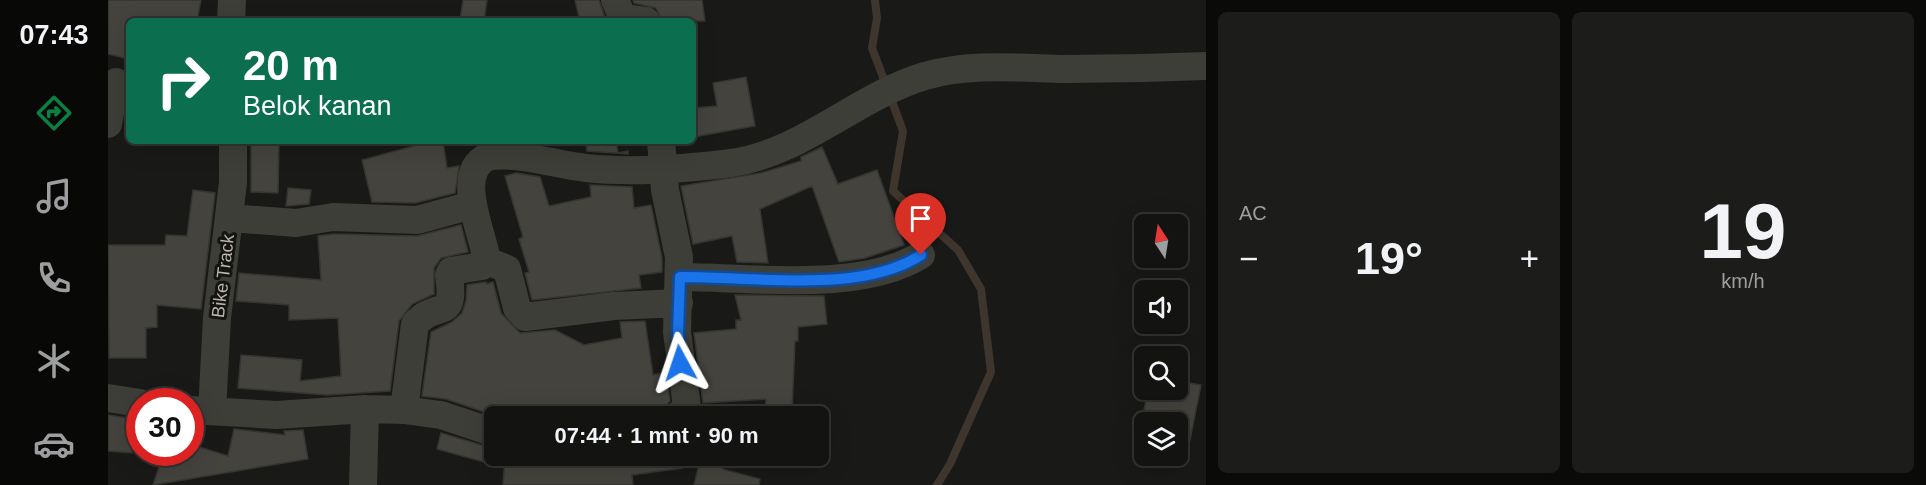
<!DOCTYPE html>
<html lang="id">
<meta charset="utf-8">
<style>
body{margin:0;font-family:Arial,sans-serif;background:#1c1c1a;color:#f1f3f6;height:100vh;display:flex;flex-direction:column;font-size:22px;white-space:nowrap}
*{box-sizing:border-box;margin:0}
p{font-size:20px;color:#9d9e9f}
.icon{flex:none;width:33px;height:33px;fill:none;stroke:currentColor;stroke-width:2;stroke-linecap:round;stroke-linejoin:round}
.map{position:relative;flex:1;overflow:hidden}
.panel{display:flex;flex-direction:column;gap:12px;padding:12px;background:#0a0a09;width:720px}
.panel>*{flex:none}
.hud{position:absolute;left:18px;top:18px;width:570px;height:126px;border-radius:9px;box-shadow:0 6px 24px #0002,0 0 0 2px #323231;background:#0b6e4f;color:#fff;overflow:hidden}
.needle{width:39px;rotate:348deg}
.buttons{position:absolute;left:1026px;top:214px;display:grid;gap:12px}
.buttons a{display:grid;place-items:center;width:54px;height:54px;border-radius:9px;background:#131311;box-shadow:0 6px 24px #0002,0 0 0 2px #323231;font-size:30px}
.speed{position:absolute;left:18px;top:388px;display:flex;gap:12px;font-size:30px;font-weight:700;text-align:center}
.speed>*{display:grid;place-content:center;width:78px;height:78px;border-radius:50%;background:#131311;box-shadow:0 6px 24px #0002,0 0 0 2px #323231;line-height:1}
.speed .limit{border:9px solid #d22;background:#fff;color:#111}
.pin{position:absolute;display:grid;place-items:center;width:51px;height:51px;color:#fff;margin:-62px -26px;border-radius:50% 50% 50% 0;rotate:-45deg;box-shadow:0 0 6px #0007}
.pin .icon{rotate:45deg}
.me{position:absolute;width:66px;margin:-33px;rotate:355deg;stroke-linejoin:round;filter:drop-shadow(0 0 4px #0008)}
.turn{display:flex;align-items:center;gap:21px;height:126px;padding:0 18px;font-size:27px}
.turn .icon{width:78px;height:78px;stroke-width:2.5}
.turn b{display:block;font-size:42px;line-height:51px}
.big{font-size:45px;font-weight:600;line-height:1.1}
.panel .tile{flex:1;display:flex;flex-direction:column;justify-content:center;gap:9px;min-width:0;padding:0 21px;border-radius:9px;background:#1c1c1a}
.panel .dial{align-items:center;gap:0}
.dial b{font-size:78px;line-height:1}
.heat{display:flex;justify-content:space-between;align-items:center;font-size:33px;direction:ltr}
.panel .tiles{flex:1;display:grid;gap:12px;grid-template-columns:repeat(2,1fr)}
.trip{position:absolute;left:376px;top:406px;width:345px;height:60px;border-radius:9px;background:#131311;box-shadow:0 6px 24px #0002,0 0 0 2px #323231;font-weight:600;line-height:60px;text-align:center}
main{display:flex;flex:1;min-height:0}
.menu{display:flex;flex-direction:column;width:108px;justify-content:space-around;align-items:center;background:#080807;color:#9d9e9f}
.menu .icon{width:42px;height:42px}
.menu .active{color:#0b8043}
.menu b{font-size:27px;color:#f1f3f6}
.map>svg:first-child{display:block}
</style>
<main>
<nav class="menu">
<b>07:43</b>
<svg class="icon active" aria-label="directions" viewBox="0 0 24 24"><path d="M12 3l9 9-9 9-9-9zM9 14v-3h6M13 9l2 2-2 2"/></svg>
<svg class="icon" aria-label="music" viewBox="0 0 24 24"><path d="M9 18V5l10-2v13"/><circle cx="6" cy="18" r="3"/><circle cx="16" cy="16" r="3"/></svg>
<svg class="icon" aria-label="phone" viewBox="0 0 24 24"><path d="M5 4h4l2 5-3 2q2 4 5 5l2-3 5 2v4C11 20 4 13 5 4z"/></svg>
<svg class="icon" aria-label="climate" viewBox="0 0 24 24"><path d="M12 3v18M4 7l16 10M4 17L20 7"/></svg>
<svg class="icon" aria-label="car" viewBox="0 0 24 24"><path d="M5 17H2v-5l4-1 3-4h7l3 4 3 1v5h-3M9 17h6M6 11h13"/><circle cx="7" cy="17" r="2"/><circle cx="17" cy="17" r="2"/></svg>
</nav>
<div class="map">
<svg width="1098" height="485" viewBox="0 0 1098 485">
<rect width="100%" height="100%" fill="#191917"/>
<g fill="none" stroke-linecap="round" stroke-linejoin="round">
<path stroke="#3e352c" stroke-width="8" d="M767,0L769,18L764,48L778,85
M782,96L795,131L785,191L850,250L873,289L883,372L842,464L829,485"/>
</g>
<path fill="#44433e" stroke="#353531" stroke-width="1.5" d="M0,0H93L89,21H21V59L0,54Z
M355,0H379L376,21H352Z
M467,0H491L498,21H472Z
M525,0H594L597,21H554L548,8L526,3Z
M638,77L647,126L585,137V108L609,106L605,83Z
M143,141H171L170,193L143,192Z
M335,141L339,168L351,166L347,193L307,203L264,202L254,160L306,146V143Z
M478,141H508L510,153L520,151V154L479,151Z
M714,147L730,184L769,170L796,245L757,258L731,262L704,186L652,209L660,263L629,262L624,236L585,244L573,186L653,173L693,161V157Z
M408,173L432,177L441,206L483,197L482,185L524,187L526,208L543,205L554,258V272L531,275L533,288L424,300L417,273L421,272L411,239L415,237L397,176Z
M180,188L203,190L201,204L178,206Z
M85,190L107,193L93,309L49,305V327L38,328V358H1L0,245H57L58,235L79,236Z
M353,225L360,252L333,258L326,268V294L304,304L291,321L282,391L219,395L130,388L133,355L194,360L192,381L233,376L230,318L181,320V305L128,301L131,273L213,280L210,236L226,234L309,236Z
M378,282L379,284L385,282L393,313L412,333L447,330L476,345L514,338L512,322L537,321L545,375L558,372L562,401L556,408L510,417H391L338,399L314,396L323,332L344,322L354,313L358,301L359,285Z
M627,295L716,296L719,324L690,327V341H687L684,412L657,411L658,399L595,403L586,333L628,329V320H633Z
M1070,381L1093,385L1079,455L1070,454V423H1036V447L1029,445L1040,390H1070Z
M0,415L25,419L24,453L0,451Z
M126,429L177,435L176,431L195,430L200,459L45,485L56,453H82V444L120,456Z
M333,433L387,449V465L329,449Z
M397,456L456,460L455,456H573L574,468L524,475L525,485H395Z
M593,456L617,459L614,469L652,479L651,485H586Z"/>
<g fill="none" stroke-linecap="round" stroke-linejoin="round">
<path stroke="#3e3e38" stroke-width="28" d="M507,0L515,18L538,21
M123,21L124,0
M0,124L8,82
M553,141L557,190L571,257L569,332L579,407L569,417
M122,218L188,223L225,217L309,220L364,205
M379,261L399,269L409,308L417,317L506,306L571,303
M572,277C642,277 753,293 813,255
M0,398L32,403
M82,410L169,415L257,409L296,410L333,415L387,433
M296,410L307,324C329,299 348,324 341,275L343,271L374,266L379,261C376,236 345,173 379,157C407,151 449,165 478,168C525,173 576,169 623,163C695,153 749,96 817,76C862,63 911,68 957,69C1004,69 1051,68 1098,66
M104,411L109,318L125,182V141
M255,485L257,409"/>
</g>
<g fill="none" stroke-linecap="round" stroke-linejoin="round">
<defs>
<path id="route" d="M572,363L570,332L572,277C644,276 751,295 813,255"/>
</defs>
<use href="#route" stroke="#114b97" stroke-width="15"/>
<use href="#route" stroke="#1a73e8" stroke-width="10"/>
</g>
<g text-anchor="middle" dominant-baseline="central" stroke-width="6" stroke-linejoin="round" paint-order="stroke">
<g font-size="18" fill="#bab5a9" stroke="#141412">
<text transform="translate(115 276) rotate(-83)">Bike Track</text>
</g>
</g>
</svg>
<div class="buttons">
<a><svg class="needle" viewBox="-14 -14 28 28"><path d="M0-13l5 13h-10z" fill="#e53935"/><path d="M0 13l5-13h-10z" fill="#9d9e9f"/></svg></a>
<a><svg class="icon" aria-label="sound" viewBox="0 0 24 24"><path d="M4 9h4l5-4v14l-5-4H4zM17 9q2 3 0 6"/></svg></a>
<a><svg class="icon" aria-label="search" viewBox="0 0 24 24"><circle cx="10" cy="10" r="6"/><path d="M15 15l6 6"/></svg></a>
<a><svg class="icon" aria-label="layers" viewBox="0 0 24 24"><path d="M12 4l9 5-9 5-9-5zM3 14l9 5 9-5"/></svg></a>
</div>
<div class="speed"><div class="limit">30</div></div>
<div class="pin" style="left:813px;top:255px;background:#d93025"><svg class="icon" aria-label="arrive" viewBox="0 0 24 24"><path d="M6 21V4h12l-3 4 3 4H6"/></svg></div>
<svg class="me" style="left:572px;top:363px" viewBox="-20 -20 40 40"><path d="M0-17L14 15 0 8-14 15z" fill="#1a73e8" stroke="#fff" stroke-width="4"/></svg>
<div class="trip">07:44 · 1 mnt · 90 m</div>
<div class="hud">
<div class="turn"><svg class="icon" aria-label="right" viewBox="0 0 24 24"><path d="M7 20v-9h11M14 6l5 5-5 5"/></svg><div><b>20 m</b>Belok kanan</div></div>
</div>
</div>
<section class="panel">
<div class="tiles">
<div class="tile"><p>AC</p>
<div class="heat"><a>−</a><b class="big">19°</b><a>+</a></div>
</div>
<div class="tile dial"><b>19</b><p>km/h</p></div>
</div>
</section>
</main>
